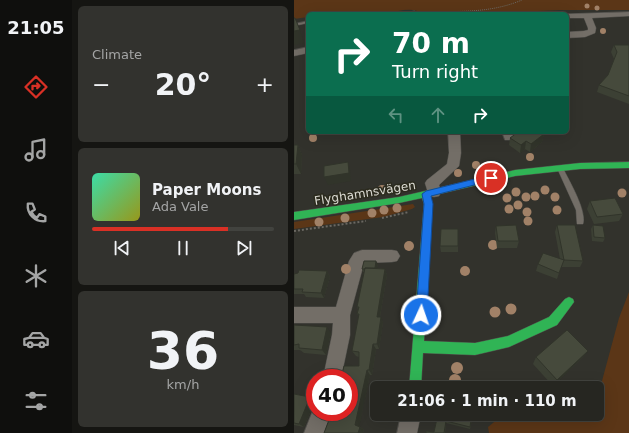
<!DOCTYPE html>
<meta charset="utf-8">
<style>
body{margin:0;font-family:"DejaVu Sans",sans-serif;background:#32322e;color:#f1f3f6;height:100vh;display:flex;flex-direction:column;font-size:15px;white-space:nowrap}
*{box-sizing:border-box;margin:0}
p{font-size:13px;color:#a4a5a5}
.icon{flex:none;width:22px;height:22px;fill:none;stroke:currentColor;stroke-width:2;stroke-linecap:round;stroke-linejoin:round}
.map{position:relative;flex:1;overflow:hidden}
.details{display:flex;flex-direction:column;gap:6px;padding:6px;background:#151512;width:222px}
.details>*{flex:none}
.top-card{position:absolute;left:12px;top:12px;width:263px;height:122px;border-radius:6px;box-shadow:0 4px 16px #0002,0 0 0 1px #42433f;background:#0b6e4f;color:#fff;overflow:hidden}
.speed{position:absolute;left:12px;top:369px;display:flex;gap:8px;font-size:20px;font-weight:700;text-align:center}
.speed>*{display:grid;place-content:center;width:52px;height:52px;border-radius:50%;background:#262621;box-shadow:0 4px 16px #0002,0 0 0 1px #42433f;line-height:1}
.speed .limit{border:6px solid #d22;background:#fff;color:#111}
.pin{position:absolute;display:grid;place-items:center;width:34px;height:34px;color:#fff;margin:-17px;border:2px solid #fff;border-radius:50%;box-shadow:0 1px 4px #0007}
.me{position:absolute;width:44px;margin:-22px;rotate:3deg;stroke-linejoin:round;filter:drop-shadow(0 0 3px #0008)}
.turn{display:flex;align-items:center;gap:14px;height:84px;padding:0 20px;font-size:18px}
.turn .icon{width:52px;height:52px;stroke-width:2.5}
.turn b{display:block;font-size:28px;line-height:34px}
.lanes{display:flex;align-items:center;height:38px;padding:0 20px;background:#0003;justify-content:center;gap:20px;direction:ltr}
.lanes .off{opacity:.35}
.big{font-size:30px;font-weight:700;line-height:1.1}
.details .tile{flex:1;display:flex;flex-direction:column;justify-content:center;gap:6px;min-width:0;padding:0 14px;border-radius:6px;background:#32322e}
.details .dial{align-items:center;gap:0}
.dial b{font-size:52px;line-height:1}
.song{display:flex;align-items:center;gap:12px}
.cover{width:48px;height:48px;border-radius:6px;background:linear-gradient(135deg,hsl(160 70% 55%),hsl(60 70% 35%))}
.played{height:4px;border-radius:2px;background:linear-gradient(90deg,#d93025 75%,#42433f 75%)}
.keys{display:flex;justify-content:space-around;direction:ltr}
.heat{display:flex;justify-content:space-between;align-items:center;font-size:22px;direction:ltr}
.trip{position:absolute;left:76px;top:381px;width:234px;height:40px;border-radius:6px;background:#262621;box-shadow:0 4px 16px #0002,0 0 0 1px #42433f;font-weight:700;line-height:40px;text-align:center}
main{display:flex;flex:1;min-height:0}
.menu{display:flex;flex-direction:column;width:72px;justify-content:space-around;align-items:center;background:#0f0f0d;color:#a4a5a5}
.menu .icon{width:28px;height:28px}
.menu .selected{color:#d93025}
.menu b{font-size:18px;color:#f1f3f6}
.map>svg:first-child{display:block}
</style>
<main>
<nav class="menu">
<b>21:05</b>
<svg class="icon selected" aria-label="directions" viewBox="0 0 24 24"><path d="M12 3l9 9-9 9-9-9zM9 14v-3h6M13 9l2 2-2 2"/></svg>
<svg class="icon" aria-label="music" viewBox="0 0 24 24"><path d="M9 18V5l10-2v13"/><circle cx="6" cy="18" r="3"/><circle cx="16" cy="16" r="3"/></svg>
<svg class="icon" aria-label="phone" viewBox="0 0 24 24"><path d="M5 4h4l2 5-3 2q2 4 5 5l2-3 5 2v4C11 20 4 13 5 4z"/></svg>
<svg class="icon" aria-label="climate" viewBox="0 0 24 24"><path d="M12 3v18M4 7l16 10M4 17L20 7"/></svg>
<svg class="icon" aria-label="car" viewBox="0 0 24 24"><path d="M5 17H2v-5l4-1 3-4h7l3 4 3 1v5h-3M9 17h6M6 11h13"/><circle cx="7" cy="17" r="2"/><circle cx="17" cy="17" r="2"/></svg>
<svg class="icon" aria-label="filters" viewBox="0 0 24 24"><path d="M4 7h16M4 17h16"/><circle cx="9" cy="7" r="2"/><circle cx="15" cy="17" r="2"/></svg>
</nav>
<section class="details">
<div class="tile"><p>Climate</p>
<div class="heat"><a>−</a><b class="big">20°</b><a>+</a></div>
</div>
<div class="tile">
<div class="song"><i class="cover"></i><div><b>Paper Moons</b><p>Ada Vale</p></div></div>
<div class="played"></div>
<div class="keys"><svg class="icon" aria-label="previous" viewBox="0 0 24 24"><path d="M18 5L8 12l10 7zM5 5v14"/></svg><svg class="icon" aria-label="pause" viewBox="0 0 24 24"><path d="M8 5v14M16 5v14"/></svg><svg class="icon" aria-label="next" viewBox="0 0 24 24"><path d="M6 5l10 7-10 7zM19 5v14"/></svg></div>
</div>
<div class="tile dial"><b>36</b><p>km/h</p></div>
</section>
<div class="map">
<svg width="335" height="433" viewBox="0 0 335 433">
<rect width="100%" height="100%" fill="#32322c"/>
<path fill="#5b3617" d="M0,0H335V10H267L244,11L235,14L199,12L187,14H130C119,7 106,10 94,14H14V17L0,19Z
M119,204L121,207L118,209L89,217L0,229V222Z
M335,292V433H195L194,427L210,414H303V393L305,392L325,318Z"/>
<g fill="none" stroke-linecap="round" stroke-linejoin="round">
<defs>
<path id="lane" d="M120,11H121V13L109,14Z
M14,21V23L0,26V24Z
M264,166H266L269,168C275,181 293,210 289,224H283L282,210L263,168Z"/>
<path id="street" d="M335,12V16L298,18L302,28L301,33L291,37L273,38V32L290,31L294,30V28L290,18H273V14H271Z
M14,47V53L0,56V50Z
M154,132H166L167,153L165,166L145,185L147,192L145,196L140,197L135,196L131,183L133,180L153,164L155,153Z
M208,132H220L221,137L219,140H211Z
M68,250H98L103,251L106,256L103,261L98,262L70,263L56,315V335L47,378H29L38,335L39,323H0V307H42L55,261L60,253Z
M21,405V412H38L30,433H10Z
M107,414H127L123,433H103Z"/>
<path id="fast" d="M335,162V168L286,169L221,176L137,196L138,204L130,341L181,343L214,336L255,317L271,299L275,297L279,299L280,302L263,325L215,347L181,355L129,353L127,388H115L130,204L128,198L105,203L0,220V212L105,197L221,170L286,163Z"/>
</defs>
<use href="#lane" stroke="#504f4b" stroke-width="1"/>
<use href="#street" stroke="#504f4b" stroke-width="1"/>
<use href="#fast" stroke="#504f4b" stroke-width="1"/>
<path stroke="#6b6862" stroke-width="1" stroke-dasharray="1 1" stroke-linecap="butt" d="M126,12C161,11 195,14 228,0"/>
<path stroke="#6b6862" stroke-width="2" stroke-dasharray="2 2" stroke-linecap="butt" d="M88,218L115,212
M0,231L72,221"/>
<use href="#lane" fill="#736e67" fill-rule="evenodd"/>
<use href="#street" fill="#736e67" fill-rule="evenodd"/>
<use href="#fast" fill="#30b455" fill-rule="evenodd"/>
</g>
<g fill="#a18167">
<circle cx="293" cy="6" r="2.5"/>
<circle cx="303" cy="8" r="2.5"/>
<circle cx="309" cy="31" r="3"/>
<circle cx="19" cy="138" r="4"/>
<circle cx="236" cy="157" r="4"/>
<circle cx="182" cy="165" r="4"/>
<circle cx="164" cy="173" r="4"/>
<circle cx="88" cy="189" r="4"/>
<circle cx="251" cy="190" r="4.5"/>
<circle cx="222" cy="192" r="4.5"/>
<circle cx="328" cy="193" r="4.5"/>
<circle cx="241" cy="196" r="4.5"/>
<circle cx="232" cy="197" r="4.5"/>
<circle cx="261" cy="197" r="4.5"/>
<circle cx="213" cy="198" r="4.5"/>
<circle cx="224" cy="205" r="4.5"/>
<circle cx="103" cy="208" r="4.5"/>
<circle cx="215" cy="209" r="4.5"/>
<circle cx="90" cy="210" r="4.5"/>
<circle cx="263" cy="210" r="4.5"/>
<circle cx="233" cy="212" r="4.5"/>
<circle cx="78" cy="213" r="4.5"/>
<circle cx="51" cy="218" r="4.5"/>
<circle cx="234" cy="221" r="4.5"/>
<circle cx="25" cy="222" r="4.5"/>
<circle cx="199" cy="245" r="5"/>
<circle cx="115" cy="246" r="5"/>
<circle cx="52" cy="269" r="5"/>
<circle cx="171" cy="271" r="5"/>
<circle cx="217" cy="309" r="5.5"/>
<circle cx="201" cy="312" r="5.5"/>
<circle cx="163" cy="368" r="6"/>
<circle cx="161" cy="380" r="6"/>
</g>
<path fill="#3c4034" d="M320,45H335V104L303,92L305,85L314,75L320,59L317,52Z
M250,134L248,142L236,152L231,149L226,153L215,145L216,138Z
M0,145H4L8,155L7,174H0Z
M296,201L329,214L325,221L300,224L293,209Z
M263,225L289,261L286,267H267L263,279L242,271L244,264L266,259L261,232Z
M299,225L311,238L309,242L298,241L297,229Z
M202,226L225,241L223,248H203L201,233Z
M164,229V252H147L146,246Z
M84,264L83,268L91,269L93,275L86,317L89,322L85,349H82L78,375H76L65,426L70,430L69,433H30L65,366V357L62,356L58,351L65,316L63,314L64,309L63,307L70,272H69L68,269Z
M33,271L36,277L30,298L12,297L10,294H0V274Z
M0,325L37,333L32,355L10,353L6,350H0Z
M294,351L288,358L259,386L239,364L242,357Z
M0,394L16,397L21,401L10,427L0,425Z
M144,414H179L176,429L152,423L151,433H132L140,432Z"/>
<path fill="#31342a" d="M6,30L10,43L0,45V31Z
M250,134L248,142L236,152L237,144Z
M232,141L231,149L226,153L227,145Z
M4,145L8,155L7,174L2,164Z
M54,162L56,170L57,181L34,185L30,177Z
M82,261L84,264L82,272L81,269Z
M91,269L93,275L85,322L83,317Z
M33,271L36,277L30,298L27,293Z
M87,317L89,322L85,349L83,344Z
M33,327L37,333L32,355L28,350Z
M79,344L82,349L78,375L75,370Z
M294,351L288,358L259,386L263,380Z
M73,370L76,375L65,428L61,425Z
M16,397L21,401L10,427L5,424Z
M66,427L70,430L69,433H64Z"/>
<path fill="#464a3c" stroke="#31342a" d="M0,18H1L6,30L0,31Z
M320,45H335V96L305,85L314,75L323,52Z
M224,132H246L250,134L237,144L232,141L227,145L216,138Z
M0,145H4L2,164H0Z
M54,162L55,173L30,177V166Z
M321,198L329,214L303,217L296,201Z
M222,225L225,241H204L202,226Z
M263,225H281L289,261L270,260Z
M299,225L309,226L311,238L300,237Z
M147,229H164V246H146Z
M249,253L270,260L265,273L244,264Z
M70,261H82L81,268H71V269H68Z
M71,268L91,269L83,317H87L83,344H79L75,370H73L61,425L66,427L64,433H30L38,412H55V378H47L50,366H65V352L58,351L65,314H63L65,307H63Z
M5,270L33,271L27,293L8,292L9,289H0V274L4,273Z
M0,325L33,327L28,350L5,348V344L0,345Z
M273,330L294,351L263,380L242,357Z
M0,394L16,397L5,424L0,423Z
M144,414H178L176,427L152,421L150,433H132V431L140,432Z"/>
<path fill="#1a73e8" stroke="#114b97" d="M197,175L201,178L200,180L137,196L139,204L133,315L131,319L127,320L124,319L122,315L130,204L128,194L132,191Z"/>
<g text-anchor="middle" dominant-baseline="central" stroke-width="3" stroke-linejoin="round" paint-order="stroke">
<g font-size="12" fill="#dbdad2" stroke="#2c2b1e">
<text transform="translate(71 193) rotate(-9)">Flyghamnsvägen</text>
</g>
</g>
</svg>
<div class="speed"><div class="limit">40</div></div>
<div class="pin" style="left:197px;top:178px;background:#d93025"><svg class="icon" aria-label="arrive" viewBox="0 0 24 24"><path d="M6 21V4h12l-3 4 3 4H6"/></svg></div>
<svg class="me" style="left:127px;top:315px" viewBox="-20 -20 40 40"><circle r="17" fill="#1a73e8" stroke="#fff" stroke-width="3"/><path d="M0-11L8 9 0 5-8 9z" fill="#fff"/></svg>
<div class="trip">21:06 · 1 min · 110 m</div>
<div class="top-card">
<div class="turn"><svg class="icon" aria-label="right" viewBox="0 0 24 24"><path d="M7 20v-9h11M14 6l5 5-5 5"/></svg><div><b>70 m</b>Turn right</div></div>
<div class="lanes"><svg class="icon off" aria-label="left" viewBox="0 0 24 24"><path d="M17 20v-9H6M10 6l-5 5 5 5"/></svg><svg class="icon off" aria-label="ahead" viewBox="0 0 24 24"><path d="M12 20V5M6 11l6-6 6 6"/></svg><svg class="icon" aria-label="right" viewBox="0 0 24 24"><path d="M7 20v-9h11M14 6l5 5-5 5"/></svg></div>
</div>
</div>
</main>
